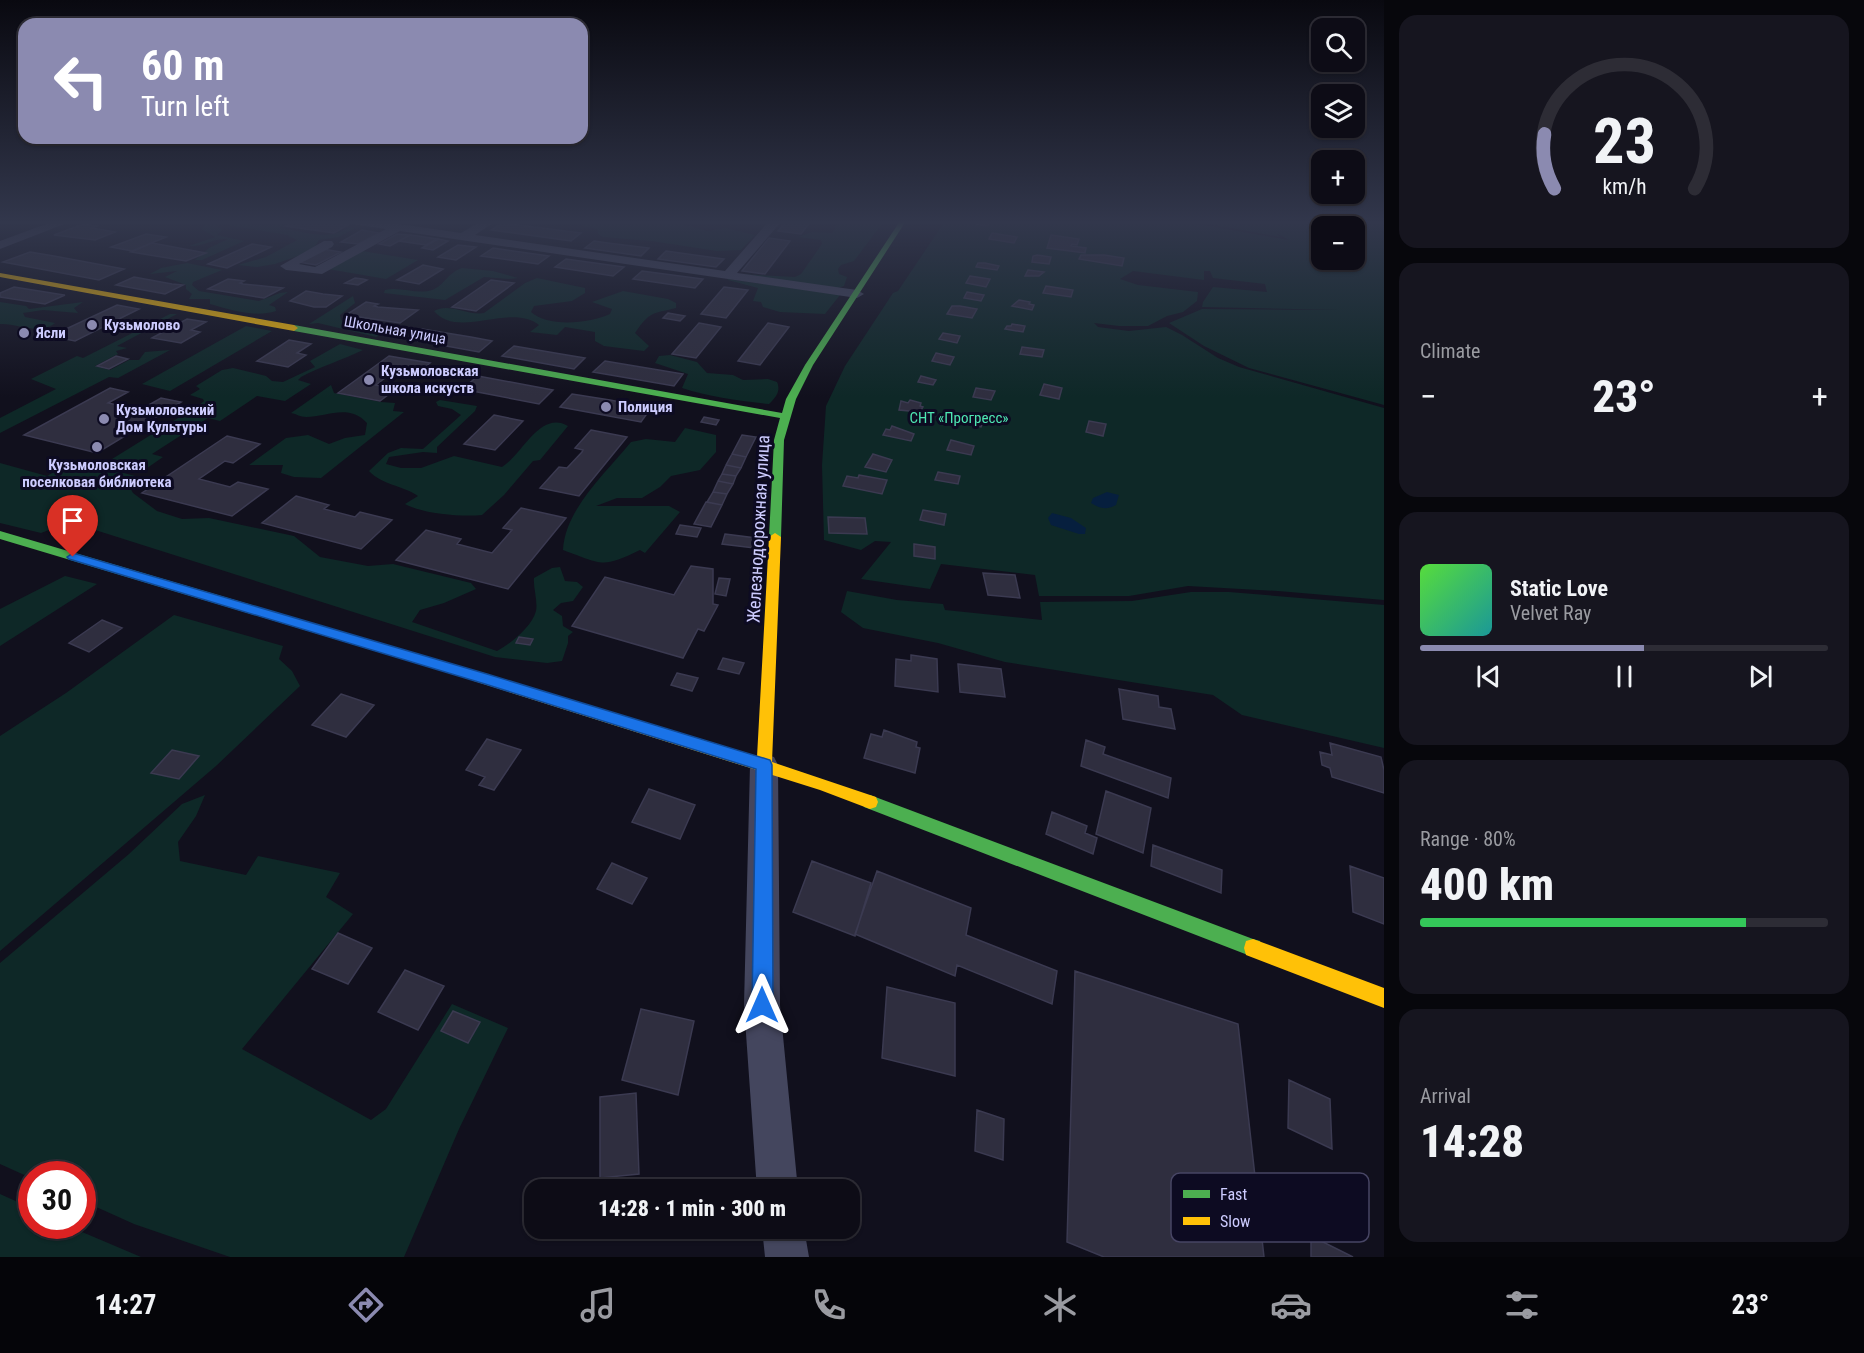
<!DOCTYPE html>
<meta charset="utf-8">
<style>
body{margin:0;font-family:"Roboto Condensed",sans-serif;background:#16151f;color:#f1f3f6;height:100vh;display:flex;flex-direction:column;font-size:22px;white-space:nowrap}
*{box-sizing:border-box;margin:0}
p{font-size:20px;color:#9a9ba1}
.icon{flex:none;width:33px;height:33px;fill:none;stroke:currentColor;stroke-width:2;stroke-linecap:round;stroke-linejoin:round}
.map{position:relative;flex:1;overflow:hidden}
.drawer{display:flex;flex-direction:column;gap:15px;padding:15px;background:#07070c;width:480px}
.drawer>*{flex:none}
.banner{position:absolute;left:18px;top:18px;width:570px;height:126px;border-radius:18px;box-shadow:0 2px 4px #0004,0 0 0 2px #2d2c35;background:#8b8ab0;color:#fff;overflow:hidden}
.controls{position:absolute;left:1311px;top:18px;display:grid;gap:12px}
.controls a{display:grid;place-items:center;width:54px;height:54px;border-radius:12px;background:#0d0c16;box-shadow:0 2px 4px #0004,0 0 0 2px #2d2c35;font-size:30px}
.speed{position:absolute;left:18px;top:1161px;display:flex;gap:12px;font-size:30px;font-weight:700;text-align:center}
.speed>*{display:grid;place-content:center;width:78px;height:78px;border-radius:50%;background:#0d0c16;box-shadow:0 2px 4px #0004,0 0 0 2px #2d2c35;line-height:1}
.speed .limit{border:9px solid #d22;background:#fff;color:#111}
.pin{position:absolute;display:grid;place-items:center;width:51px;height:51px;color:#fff;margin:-62px -26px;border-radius:50% 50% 50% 0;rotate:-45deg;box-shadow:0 0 6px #0007}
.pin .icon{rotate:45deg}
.me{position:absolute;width:66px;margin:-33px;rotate:0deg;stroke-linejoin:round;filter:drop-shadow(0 0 4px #0008)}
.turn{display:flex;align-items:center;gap:21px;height:126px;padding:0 24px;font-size:27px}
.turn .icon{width:78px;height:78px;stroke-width:2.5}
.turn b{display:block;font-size:42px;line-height:51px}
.big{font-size:45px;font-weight:800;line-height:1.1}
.drawer .card{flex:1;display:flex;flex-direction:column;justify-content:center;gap:9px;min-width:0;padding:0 21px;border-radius:18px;background:#16151f}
.drawer .dial{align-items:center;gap:0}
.dial svg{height:156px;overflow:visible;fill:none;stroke:#2d2c35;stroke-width:7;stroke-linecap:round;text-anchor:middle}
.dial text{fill:#f1f3f6;stroke:none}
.song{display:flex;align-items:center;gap:18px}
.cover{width:72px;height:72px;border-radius:9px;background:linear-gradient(135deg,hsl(110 70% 55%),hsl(180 70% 35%))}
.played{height:6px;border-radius:3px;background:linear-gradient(90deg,#8b8ab0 55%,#2d2c35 55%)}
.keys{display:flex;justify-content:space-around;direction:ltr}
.heat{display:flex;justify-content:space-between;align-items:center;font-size:33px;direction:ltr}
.charge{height:9px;border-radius:4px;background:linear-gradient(90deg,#34c759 80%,#2d2c35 0)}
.trip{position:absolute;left:524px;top:1179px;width:336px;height:60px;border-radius:18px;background:#0d0c16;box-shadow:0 2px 4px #0004,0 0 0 2px #2d2c35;font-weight:800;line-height:60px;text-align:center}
.tab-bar{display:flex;height:96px;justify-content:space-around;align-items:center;background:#050509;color:#9a9ba1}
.tab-bar .icon{width:42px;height:42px}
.tab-bar .active{color:#8b8ab0}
.tab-bar b{font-size:27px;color:#f1f3f6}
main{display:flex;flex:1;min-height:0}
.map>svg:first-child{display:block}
</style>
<main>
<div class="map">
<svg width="1384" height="1257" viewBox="0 0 1384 1257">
<rect width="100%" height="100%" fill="#11101d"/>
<path fill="#0e2827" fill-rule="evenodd" d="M208,221H224L217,227L223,229L217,235L244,241L202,260H195L209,248L228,239C213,238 203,247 189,246L215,237L201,229Z
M284,221H289L279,228C296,230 316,237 333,234C341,233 347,226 355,228L339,237L319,240L312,251L275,264L257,267L238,265L266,257L297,240L287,235L227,225C247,217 260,232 284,221Z
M602,221L628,225L639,221H708L692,222L686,225L707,231L726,228L755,235L741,250L717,251L651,241L603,237L598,234L597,229L580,225Z
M839,221H884L854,261L841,265L838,269L839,274L847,277L844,286L838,288L739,274L795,277L801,274L822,244L821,240L798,237L812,232L832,233Z
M945,221H1179L1289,240L1276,233L1280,237L1192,221H1237L1244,225L1240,221H1384V405L1249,368L1204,346L1169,323L1202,309L1340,310L1202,307L1203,302L1213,287L1267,292L1265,284L1213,278L1210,271H1204V280L1133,271L1120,279L1138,285L1198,292L1197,301L1183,312L1167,316L1148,326H1119L1094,323L1098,327L1129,331L1166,327L1182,335L1218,358L1239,367L1384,408V600L1278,591L1188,586L1129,596H1039L1035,575L941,564L930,589L861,579L891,542L875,541L861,550L824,540L822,465L826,406L845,366L893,293L898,291ZM1322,226H1354V260H1322Z
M362,251L418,260L386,279L328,269Z
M187,263L222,270L193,282L192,285L199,291L259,301L280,293L288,292L269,305L275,307L276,311C255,318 231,310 210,304V299H189L192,294L186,289V285L165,277L177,271L150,274L161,268Z
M462,268L493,271L518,278L509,279L484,277L445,300L384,293L385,290C400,286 417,295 432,290C444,286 447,273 462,268Z
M537,278L585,288V293L572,301L534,306L531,312C548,328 591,323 610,314L612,309L592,302L623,291L668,299L676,303V308C652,314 650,311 635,333L649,346L644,351L604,346L595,341V332L565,327L557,335L530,332L539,325C511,302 458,340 434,311C449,302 468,316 484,313L525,283Z
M728,280V279L840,295L825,314L780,312L763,307L761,302L753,301L758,288Z
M353,296L355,303L340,315L341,320L363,326H393L392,329L376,337L318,323L309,324Z
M0,302L26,306L29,309L83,302L74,308L78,313L43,310L23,313L25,317L55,323C40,336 17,323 0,324Z
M170,314H177L117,346L127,348L116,351L118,354L95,366L110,370L129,360H139L145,352L170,350L118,378L109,377L0,433V418L56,389L31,379L77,356L83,358Z
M246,326L272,331L170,391L142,384Z
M340,344L363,350C342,360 322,366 301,377L298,380L311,384L285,401L257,396L220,421L208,418L152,454L163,457L140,473L104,464L199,405L204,401L203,399L190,395L200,389L196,386L222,370L233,368L266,376L272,381L283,382L315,367L310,361Z
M670,355L697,362L707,373L733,375L743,380L768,379L777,382C781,391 776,397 769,404C740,401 709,397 682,388L688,374L655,363L659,356Z
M331,385L334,393L381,402L395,403L393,411L404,412L321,478L294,477L281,473L283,465H249L286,438L308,435L329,444L345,438L365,435L367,423C349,403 326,417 306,417C300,417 297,414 291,413Z
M440,400L477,406L475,411L437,447V453L423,452L389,457L386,464L401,468H421L454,456L502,467C523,454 540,410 568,426L540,460L533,461L504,495L482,515C462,517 423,514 405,504L418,496C402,485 382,485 369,471L388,453L401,448L423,449L461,415L452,409L438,406L436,402Z
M685,428L716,435V452L700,470L671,476L660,487L642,498H617L596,506H669L680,512L645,553L640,550C601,569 602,564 563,550C565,509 606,473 631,442L646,439L675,442Z
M75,460L135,476L128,484L133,493L157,511L182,519L209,518L294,536L320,557L368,566L393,564L471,583L476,589L444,603L420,610L412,622L497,651C510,644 532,627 536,611C538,601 533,588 534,578L552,568L560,567L565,581L577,582L583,587L573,601L561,603L553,610L562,616L563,626L573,632L568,636V643L562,661L547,663L495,657L70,522L41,533L0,523V463L47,476Z
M65,576L97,584L0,646V609Z
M847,591L897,600L943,604L945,610L1042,620L1040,602L1132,601L1191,592H1229L1384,605V748L1242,715L1213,695L1005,662L938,643L863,628L841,612Z
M174,615L283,646L279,659L292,671L300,686L216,766L0,951V736L66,693Z
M205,795L196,816L178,842L180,861L246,875L258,856L340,873L326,897L353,914L242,1049L371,1120L386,1109L452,1004L508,1028L459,1129L404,1257H230L134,1224L83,1201L82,1174H32L31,1178L0,1164V963L129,854L182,804Z
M0,1194L31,1208L32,1226H68L141,1257H0Z"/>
<path fill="#061f3e" d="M1107,492L1119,495L1116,505C1106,510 1101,509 1091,503L1093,498Z
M1052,513L1071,518L1086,528L1085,534H1079L1051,525L1048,518Z"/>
<path fill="#2f2e3f" stroke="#3b3a51" stroke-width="1.5" d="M295,221H319L348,225L334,233L285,226Z
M786,221H811L801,234L778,231Z
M962,221H983L989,223L986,226Z
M502,223L542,228L581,233L571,241L491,230Z
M83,224L97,226L92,228L115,232L95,240L54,235Z
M362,230L379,233L358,244L341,242Z
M992,233L1017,237L1014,243L989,239Z
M146,234L166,237L132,251L111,247Z
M397,234L410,235L390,246L379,244Z
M410,235L418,236L437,239L426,245L399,241Z
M1051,235L1079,239L1077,245L1072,244L1071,246L1086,248L1085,253L1047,248Z
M769,238L790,241L765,274L742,271Z
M438,239L448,241L433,250L422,248Z
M594,241L608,243L649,248L641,256L585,248Z
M152,243L163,245L206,253L186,261L131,252Z
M252,244L271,247L227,268L208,264Z
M458,245L476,247L456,260L438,257Z
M493,248L549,256L538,264L481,256Z
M323,249L341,252L316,265L298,262Z
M666,251L709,257L724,259L716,267L658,259Z
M30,252L54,256L124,269L99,280L3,262Z
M1037,255L1051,257L1049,264L1032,262L1033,256Z
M1081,255H1104L1124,258L1122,266L1079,259Z
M566,259L624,267L613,276L555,267Z
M978,263H985L999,266L997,270L976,267Z
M423,265L443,269L419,284L397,280Z
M1028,270L1044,272L1039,276H1025Z
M642,271L703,279L695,288L633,279Z
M970,276L990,279L986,287L966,283Z
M134,277L172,284L183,285L165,294L116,285Z
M355,278L363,279L367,280L358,285L345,283Z
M228,279L244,281L240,283L243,284L283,288L264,298L208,289Z
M491,280L514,283L476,311L452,307Z
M1046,286L1073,290L1071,297L1043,293Z
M14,287L64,295H65L45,304L0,297V293Z
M724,287L748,290L726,318L701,314Z
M306,291L323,294L342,296L326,307H314L290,301Z
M967,292L984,295L981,301L964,298Z
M1019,300L1030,302L1029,304L1034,305L1032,310L1012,306Z
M366,302L378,304L374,306L378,307L418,310L400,323L346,315Z
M117,305L139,309L75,341L51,336Z
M952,306H960L977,309L972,318L947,314Z
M668,313L685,316L680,321L663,318Z
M187,319L206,322L191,330L200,332L181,343L152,338Z
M699,323L721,327L696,358L672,354Z
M768,323L789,327L760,365L738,361Z
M1012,324L1025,326L1023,332L1005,329L1007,326H1011Z
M422,329L471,337L492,341L479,352L408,339Z
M943,333L960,336L957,343L939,339Z
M289,340L311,344L297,353L306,355L288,367L257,361Z
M514,346L561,354L585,358L574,369L502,356Z
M1022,347L1044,350L1042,357L1020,354Z
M936,353L954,357L950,365L932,361Z
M116,356L128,359L109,369L97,366Z
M389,356L430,363L415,375L394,371L376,385L396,389L380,401L338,393Z
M605,361L683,374L674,386L593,372Z
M449,367L461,369L452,376L440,374Z
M478,376L553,390L539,404L462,389Z
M921,376L936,380L933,385L918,382Z
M1044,384L1062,388L1059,399L1040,395Z
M110,388L128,392L108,403L140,410L161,398L181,402L97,453L24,435Z
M976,388L995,391L991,400L973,397Z
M572,394L610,400L651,408L641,422L560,407Z
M910,400L921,403L920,406L923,407L920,412L899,410L901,401L908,403Z
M964,413L985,418L981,427L960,422Z
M494,415L523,421L495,450L464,444Z
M704,417L719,420L716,425L701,422Z
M1089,421L1106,424L1103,436L1086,432Z
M892,426L914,434L911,441L883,435L886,429L890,430Z
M591,430L627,437L579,496L540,488L559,467L567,468L582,452L583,450L575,448Z
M742,435L756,437L746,457L732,454Z
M227,436L260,444L233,463L225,461L199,479L230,487L238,482L268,489L232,516L142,493Z
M951,440L974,446L971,455L947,450Z
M732,454L746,457L741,468L726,465Z
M873,454L892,460L886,472L865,467Z
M726,465L741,468L736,476L722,474Z
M938,472L960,476L958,484L935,480Z
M722,474L736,476L733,484L718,481Z
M859,475L887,480L882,494L843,486L847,476L858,478Z
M718,481L733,484L727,494L713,492Z
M713,492L727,494L722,505L707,502Z
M296,496L329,505L324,509L355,517L360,512L392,520L361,549L262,523Z
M706,502L722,505L711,527L694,524Z
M521,508L566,518L508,589L396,560L426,530L461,539L457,544L492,553L512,530L503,528Z
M923,510L946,514L944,525L920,520Z
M828,517L865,518L867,534L829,533Z
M680,525L701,528L697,537L676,534Z
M725,534L756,538L754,548L722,544Z
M914,544L935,547V559L914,556Z
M691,566L713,569V604L718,605L704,631L698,629L683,658L572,626L605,577L674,595Z
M983,573L1015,575L1020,598L988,595Z
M719,578L730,579L726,596L715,594Z
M102,620L122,628L89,652L69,643Z
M519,637L533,639L530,645L516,643Z
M911,655L937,659L938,692L895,686L896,659L911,661Z
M723,658L744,663L739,674L718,669Z
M958,664L1001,669L1005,697L960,692Z
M677,673L698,678L692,691L671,685Z
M1119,689L1158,696L1159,707L1171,709L1175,729L1123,719Z
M341,694L374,705L346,737L312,725Z
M884,730L917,742L916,747L920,748L915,773L864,758L871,734L882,737Z
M487,739L521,750L494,790L479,785L485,777L466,770Z
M1086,740L1105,747L1103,754L1171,778L1168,798L1081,766Z
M1330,743L1381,757L1384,770V793L1332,777L1330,768L1322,765L1320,752L1332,755Z
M172,750L199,756L179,779L151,773Z
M649,789L695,805L680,839L632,822Z
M1106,791L1151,808L1143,853L1096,834Z
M1052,812L1087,826L1085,833L1097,838L1093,854L1046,834Z
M1153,845L1222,870L1221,893L1151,866Z
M812,861L871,883L855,936L793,912Z
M612,863L647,878L632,904L597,889Z
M1350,866L1384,878V924L1353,912Z
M877,871L971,908L966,935L1057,971L1052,1004L957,965L955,976L855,934Z
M338,933L372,948L348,984L312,969Z
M405,970L444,986L418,1030L378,1012Z
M1075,971L1238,1024L1264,1257H1104L1067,1242Z
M887,987L955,1003V1076L882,1058Z
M641,1009L694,1021L678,1095L622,1080Z
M453,1011L480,1022L468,1043L441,1031Z
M1289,1080L1330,1099L1332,1149L1288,1128Z
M636,1093L639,1174L600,1178V1097Z
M977,1110L1004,1119L1003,1160L975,1151Z
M1311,1236L1353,1257H1311Z"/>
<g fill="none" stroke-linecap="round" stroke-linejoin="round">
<path fill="#44465e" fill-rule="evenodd" d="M54,221H72L0,249V241Z
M347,221H379L461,233L481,221H496L475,235L725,271L769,221H782L737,273L857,290L864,294L857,298L400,231L322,274L286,270L280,266L324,241H332L334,244L332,247L299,264L315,267L386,229L353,224Z
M764,754L774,757L778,765L780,1005L798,1190H757L744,1005L750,765L754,757Z
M762,1228H804L809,1257H765Z"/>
<path fill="#4caf50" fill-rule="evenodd" d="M900,221H906L813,365L796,399L784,440L781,537L775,541L769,537L774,440L780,418L294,331L290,328L294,325L782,413L786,399L805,365Z
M0,531L479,672L484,673L486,677L484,681L479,682L0,539Z
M870,795L1253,939L1260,941L1262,948L1260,955L1253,957L864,807L862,802L864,797Z"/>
<path fill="#ffc107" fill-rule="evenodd" d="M0,273L294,325L298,328L294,331L0,277Z
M775,533L781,537L772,762L876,797L878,802L876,807L870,809L820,790L474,681L472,677L474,673L479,672L757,757L769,537Z
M1253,939L1384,988V1008L1246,955L1244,948L1246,941Z"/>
</g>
<linearGradient id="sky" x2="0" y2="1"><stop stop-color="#090910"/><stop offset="0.56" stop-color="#32374c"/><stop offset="1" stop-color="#32374c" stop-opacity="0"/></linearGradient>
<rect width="1384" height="397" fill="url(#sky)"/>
<path fill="#1a73e8" stroke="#114b97" stroke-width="1.5" d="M73,553L487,674L770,760L772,765L773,1005L770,1012L762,1015L755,1012L752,1005L756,769L485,684L69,559L67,557Z"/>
<g fill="#8b8ab0" stroke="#0d0b22" stroke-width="2">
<circle cx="92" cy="325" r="6"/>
<circle cx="24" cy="333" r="6"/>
<circle cx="369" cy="380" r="6"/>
<circle cx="606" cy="407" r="6"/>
<circle cx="104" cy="419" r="6"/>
<circle cx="97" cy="447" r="6"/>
</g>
<g text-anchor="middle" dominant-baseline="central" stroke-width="6" stroke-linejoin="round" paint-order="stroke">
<g font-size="15" font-weight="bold" fill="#cdccff" stroke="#0d0b22" text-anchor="start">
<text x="104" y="325">Кузьмолово</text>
<text x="36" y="333">Ясли</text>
<text x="381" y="371">Кузьмоловская<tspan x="381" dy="17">школа искуств</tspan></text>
<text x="618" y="407">Полиция</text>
<text x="116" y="410">Кузьмоловский<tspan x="116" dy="17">Дом Культуры</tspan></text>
<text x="97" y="465" text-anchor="middle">Кузьмоловская<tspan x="97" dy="17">поселковая библиотека</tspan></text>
</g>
<g font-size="15" fill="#cdccff" stroke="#0d0b22">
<text transform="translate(395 330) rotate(10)">Школьная улица</text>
</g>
<g font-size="15" fill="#4ee8b3" stroke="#0d0b22">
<text x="959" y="418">СНТ «Прогресс»</text>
</g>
<g font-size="18" fill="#cdccff" stroke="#0d0b22">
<text transform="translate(758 529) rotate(-87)">Железнодорожная улица</text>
</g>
</g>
<rect x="1171" y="1173" width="198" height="69" rx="9" fill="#0d0b22" stroke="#474564" stroke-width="1.5"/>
<rect x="1183" y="1190" width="27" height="8" fill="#4caf50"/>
<rect x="1183" y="1217" width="27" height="8" fill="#ffc107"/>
<g font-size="16" fill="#cdccff">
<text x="1220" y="1200">Fast</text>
<text x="1220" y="1227">Slow</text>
</g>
</svg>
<div class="controls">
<a><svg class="icon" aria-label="search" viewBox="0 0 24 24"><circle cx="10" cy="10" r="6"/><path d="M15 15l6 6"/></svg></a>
<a><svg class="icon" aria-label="layers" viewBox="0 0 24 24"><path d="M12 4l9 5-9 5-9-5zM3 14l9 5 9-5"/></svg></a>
<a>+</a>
<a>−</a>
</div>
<div class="speed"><div class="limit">30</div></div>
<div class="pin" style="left:73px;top:557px;background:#d93025"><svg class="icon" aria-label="arrive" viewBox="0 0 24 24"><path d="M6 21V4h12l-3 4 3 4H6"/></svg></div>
<svg class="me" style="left:762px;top:1005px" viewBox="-20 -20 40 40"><path d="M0-17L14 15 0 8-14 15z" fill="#1a73e8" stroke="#fff" stroke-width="4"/></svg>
<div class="trip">14:28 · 1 min · 300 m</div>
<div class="banner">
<div class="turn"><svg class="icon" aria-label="left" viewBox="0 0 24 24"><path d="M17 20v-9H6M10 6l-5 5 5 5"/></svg><div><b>60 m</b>Turn left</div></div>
</div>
</div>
<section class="drawer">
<div class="card dial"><svg viewBox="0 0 100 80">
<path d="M14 69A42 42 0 1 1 86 69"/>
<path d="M14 69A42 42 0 0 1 9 41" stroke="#8b8ab0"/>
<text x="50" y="56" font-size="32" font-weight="700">23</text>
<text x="50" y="72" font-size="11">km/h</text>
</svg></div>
<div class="card"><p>Climate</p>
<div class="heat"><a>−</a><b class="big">23°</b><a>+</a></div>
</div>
<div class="card">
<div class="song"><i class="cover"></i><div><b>Static Love</b><p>Velvet Ray</p></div></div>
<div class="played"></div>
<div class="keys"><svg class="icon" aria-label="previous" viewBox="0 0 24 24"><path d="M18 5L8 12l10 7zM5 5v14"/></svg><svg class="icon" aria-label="pause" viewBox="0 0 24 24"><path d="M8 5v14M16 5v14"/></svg><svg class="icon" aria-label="next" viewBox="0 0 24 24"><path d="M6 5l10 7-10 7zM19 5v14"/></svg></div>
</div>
<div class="card"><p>Range · 80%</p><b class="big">400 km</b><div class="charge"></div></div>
<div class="card"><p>Arrival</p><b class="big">14:28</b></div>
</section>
</main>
<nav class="tab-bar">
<b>14:27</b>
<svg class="icon active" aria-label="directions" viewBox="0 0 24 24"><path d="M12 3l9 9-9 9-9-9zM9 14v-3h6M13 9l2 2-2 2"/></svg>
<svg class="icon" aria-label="music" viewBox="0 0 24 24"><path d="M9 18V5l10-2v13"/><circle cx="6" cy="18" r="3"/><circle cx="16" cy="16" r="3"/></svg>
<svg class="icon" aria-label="phone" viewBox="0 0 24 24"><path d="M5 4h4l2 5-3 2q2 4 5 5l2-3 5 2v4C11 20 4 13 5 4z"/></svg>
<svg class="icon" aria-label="climate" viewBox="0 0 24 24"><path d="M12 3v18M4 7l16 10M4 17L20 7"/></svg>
<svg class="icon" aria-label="car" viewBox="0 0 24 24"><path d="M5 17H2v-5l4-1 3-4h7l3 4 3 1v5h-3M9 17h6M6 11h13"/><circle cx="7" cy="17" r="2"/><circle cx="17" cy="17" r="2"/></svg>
<svg class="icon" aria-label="filters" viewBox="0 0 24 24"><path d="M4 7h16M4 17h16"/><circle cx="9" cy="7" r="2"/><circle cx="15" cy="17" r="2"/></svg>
<b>23°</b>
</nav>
